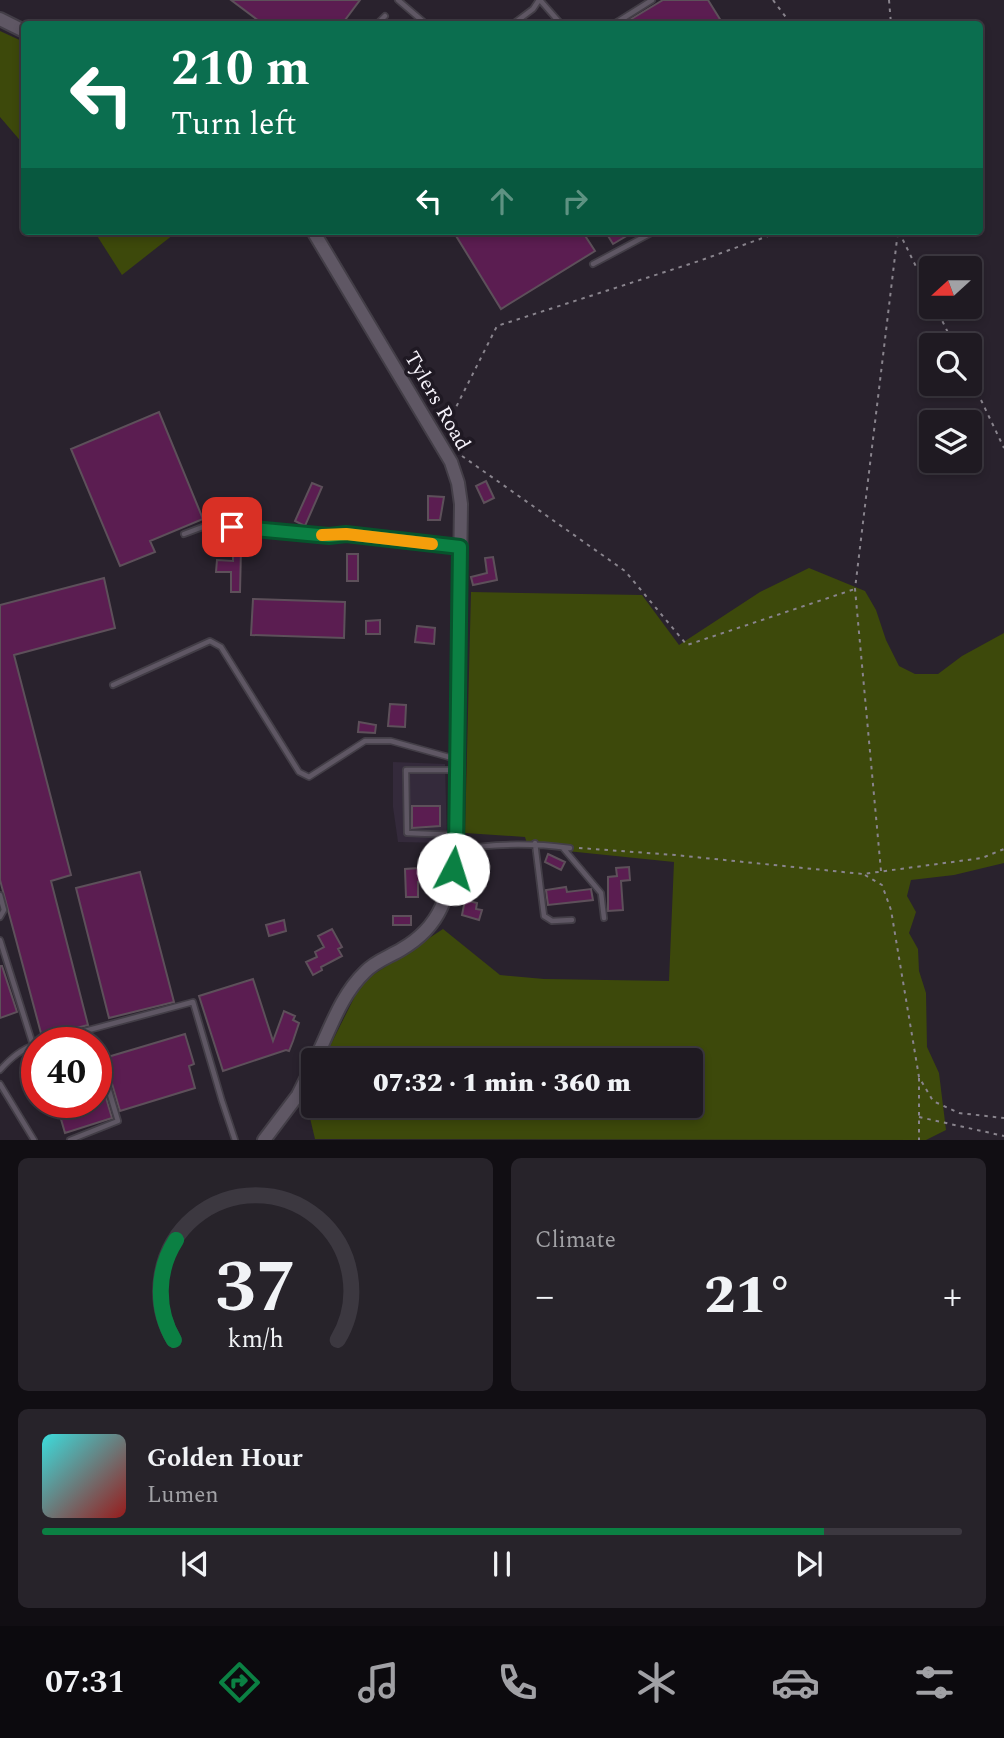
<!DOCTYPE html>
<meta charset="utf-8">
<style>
body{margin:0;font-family:Spectral,serif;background:#27232a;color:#f1f3f6;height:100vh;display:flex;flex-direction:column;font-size:26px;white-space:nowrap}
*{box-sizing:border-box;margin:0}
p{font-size:23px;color:#a1a1a5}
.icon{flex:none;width:38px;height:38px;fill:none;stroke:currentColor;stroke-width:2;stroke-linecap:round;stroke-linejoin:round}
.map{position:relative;height:1140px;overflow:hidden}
.panel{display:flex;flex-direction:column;gap:18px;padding:18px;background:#110e13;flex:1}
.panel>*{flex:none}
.guide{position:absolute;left:21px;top:21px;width:962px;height:214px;border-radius:7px;box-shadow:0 4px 10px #0003,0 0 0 2px #3c3840;background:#0b6e4f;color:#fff;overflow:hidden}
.needle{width:46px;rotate:249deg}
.fabs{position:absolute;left:919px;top:256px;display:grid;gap:14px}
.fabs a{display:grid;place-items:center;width:63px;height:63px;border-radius:7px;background:#1f1a22;box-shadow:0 4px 10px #0003,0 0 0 2px #3c3840;font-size:35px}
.speed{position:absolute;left:21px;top:1027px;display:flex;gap:14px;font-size:35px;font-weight:700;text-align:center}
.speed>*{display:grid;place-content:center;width:91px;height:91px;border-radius:50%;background:#1f1a22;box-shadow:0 4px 10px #0003,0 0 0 2px #3c3840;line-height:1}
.speed .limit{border:10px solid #d22;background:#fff;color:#111}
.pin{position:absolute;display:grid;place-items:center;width:60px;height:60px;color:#fff;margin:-30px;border-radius:14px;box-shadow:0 4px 10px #0006}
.me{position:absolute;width:77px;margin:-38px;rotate:5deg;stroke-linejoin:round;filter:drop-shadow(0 0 5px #0008)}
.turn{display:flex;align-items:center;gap:24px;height:147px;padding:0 35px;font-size:32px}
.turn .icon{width:91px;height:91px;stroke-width:2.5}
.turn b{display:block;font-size:49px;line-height:60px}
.lanes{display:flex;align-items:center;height:66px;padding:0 35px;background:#0003;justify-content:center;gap:35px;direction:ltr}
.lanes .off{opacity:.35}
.big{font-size:52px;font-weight:800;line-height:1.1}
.panel .card{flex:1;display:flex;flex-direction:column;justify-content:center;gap:10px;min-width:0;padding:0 24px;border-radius:10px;background:#27232a}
.panel .dial{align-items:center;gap:0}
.dial svg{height:182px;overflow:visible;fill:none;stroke:#3c3840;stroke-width:7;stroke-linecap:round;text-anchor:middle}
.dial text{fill:#f1f3f6;stroke:none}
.song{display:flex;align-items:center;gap:21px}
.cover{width:84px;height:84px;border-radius:10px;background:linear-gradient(135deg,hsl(180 70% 55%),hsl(0 70% 35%))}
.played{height:7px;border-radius:4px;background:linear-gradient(90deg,#0b8043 85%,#3c3840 85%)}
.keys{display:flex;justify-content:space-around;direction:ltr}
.heat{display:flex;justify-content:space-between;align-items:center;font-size:38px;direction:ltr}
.panel .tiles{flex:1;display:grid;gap:18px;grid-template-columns:1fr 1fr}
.card:last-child{grid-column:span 2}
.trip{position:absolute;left:301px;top:1048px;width:402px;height:70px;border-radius:7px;background:#1f1a22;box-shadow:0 4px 10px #0003,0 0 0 2px #3c3840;font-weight:800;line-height:70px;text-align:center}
.tab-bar{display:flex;height:112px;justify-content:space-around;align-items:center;background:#0c0a0e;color:#a1a1a5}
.tab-bar .icon{width:49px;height:49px}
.tab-bar .on{color:#0b8043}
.tab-bar b{font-size:32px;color:#f1f3f6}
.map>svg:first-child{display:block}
</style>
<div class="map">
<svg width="1004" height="1140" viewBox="0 0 1004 1140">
<rect width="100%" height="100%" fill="#29222d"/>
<path fill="#342a3b" d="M393,762L445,764L447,843L398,842L393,807Z"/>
<path fill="#3d490b" d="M0,31L24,42V145L0,117Z
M94,231H178L122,275Z
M809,568L865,591L876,610L886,640L899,666L915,674H938L962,656L1004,633V863L954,875L911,880L907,896L916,912L909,933L918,949L919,971L926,993L927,1047L939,1073L946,1130L926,1140L315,1139L305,1097L313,1081V1106H691V1060H323L362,982L443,929L500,975L544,979L669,981L674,862L528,847L525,837L465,833L471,592L642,595L679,645L760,592Z"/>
<path fill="#5b1d51" stroke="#5d505a" stroke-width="2" d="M231,0H360L342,24H263Z
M663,0H708L723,24H623Z
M453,231H582L595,251L501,309Z
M605,231H635L613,244Z
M159,412L203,519L150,541L155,552L120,566L71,449Z
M486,481L494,498L484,503L476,486Z
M312,483L322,487L305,526L295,521Z
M428,496L444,497L440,520H428Z
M233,548L241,549L240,592H231V572H216L217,560L233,561Z
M347,554H358V581H347Z
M493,557L497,580L473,585L471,577L487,573L485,558Z
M104,578L115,628L14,655L71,875L51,881L88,1025L42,1037L0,880V605Z
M253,599L345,602L344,638L251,635Z
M380,620V634H366V621Z
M417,626L435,628L434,644L415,642Z
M390,704L406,705L405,727L388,726Z
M359,722L376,725L375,733L358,732Z
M412,806H440V826L412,828Z
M548,854L565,862L561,870L545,862Z
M436,864V881L418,882V897H406L405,869L419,868V865Z
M629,867L630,880L621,881L623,910L608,911V877L617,876L616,868Z
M140,872L174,1002L109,1018L76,888Z
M566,887L567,892L591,889L593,900L548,905L546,890Z
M465,900L477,903L476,909L482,910L479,920L462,915Z
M393,916H411V925H393Z
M284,920L286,931L269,936L266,925Z
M332,929L342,947L338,949L342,956L321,967L322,970L313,975L306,962L317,957L315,952L324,947L318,936Z
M0,966H2L17,1012L0,1018Z
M253,979L273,1041L284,1011L295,1016L293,1020L299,1023L293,1041L289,1051L286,1050L223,1071L199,996Z
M185,1034L194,1064L189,1066L195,1088L120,1111L106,1063L101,1059Z
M96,1064L112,1118L65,1133L56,1102H96Z"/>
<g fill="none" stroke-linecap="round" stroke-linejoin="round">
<defs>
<path id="lane" d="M398,0L426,24
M540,0L561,24
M377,24L385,16
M513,24L533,9L539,0
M614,24L652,0
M593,264L655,231
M184,534L208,525L329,536L346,534L460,547
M113,685L210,641L221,647L299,772L309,777L365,741H391L456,759
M455,835L407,833L406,770H456
M535,843L544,916L552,921L572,920
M563,848L601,893L604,918
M456,850C495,843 531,843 570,848
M0,895L4,910L0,917
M0,940L33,1045
M40,1043L193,1002L222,1101L235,1140
M0,1070C11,1058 21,1049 37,1044
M0,1084L34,1140
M70,1140L118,1121L101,1064"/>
<path id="secondary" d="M0,19L24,31
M313,231L451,462L458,483L461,504L456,850C448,894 443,925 402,949C389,957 375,961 365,972C340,996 330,1030 315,1060
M264,1140L298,1095L313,1065"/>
</defs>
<use href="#lane" stroke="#433e47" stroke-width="8"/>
<use href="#secondary" stroke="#433e47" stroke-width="16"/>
<path stroke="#89848d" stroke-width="2" stroke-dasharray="3.5 5" stroke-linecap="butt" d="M773,0L791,24
M889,0L891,24
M899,232L931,297
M935,306L954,345
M970,377L1004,448
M445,429L497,326L699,261L782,231
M462,456L625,571L687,645L855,589
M579,848L675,855L863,874L982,858L1004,849
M881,871L855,589L898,231
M865,875L882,885L891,910L919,1077L933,1101L959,1113L1004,1118
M919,1078V1140
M919,1117L1004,1136"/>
<use href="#lane" stroke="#5f5764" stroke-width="4.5"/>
<use href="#secondary" stroke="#5f5764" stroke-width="12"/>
</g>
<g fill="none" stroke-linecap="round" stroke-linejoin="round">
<defs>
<path id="route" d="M232,527L329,536L346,534L460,547L456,850L453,869"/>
</defs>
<use href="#route" stroke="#07532c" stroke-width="18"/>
<use href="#route" stroke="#0b8043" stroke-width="12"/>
<path stroke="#f59e0b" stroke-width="12" d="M322,535L346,534L432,544"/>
</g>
<g text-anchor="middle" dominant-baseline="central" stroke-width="7" stroke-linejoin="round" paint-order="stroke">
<g font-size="21" fill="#f6f2fa" stroke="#1f1923">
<text transform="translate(437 401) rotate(60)">Tylers Road</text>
</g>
</g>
</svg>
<div class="fabs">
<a><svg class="needle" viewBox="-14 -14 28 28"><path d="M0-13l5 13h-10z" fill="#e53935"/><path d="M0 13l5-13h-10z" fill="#a1a1a5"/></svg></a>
<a><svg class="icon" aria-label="search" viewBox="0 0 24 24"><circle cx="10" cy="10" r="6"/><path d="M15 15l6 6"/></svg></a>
<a><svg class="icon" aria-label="layers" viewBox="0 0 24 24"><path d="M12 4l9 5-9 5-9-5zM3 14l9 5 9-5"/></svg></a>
</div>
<div class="speed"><div class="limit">40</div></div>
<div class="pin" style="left:232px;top:527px;background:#d93025"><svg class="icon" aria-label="arrive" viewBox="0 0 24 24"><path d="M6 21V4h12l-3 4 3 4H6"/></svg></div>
<svg class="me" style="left:453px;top:869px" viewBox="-20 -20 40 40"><circle r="19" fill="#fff"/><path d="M0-13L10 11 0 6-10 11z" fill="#0b8043"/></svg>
<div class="trip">07:32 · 1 min · 360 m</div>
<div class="guide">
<div class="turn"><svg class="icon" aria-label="left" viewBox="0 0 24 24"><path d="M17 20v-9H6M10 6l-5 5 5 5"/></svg><div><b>210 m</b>Turn left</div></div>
<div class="lanes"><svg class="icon" aria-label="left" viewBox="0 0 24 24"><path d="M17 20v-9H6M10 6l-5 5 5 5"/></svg><svg class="icon off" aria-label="ahead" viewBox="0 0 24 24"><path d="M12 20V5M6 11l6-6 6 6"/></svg><svg class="icon off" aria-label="right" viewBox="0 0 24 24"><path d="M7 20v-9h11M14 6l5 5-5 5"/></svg></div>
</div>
</div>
<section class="panel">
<div class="tiles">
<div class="card dial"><svg viewBox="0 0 100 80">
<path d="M14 69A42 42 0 1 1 86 69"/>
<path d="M14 69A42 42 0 0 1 15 25" stroke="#0b8043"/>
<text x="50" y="56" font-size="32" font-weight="700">37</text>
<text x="50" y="72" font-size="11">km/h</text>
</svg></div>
<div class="card"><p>Climate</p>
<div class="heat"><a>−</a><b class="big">21°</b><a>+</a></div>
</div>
<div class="card">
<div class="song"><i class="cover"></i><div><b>Golden Hour</b><p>Lumen</p></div></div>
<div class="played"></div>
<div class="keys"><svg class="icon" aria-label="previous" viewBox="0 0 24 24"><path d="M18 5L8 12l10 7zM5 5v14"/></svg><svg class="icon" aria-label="pause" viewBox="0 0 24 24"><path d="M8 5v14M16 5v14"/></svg><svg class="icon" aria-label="next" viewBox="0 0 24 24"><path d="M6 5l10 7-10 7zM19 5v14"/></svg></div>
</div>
</div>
</section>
<nav class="tab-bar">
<b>07:31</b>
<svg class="icon on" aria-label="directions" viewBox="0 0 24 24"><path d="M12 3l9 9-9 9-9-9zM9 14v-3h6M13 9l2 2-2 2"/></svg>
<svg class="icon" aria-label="music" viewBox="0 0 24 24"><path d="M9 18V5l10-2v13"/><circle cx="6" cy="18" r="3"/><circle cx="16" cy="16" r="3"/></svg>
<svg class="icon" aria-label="phone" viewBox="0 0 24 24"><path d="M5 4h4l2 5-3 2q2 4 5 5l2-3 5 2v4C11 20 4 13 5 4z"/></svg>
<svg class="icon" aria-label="climate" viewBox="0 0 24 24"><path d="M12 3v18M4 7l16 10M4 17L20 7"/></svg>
<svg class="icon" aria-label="car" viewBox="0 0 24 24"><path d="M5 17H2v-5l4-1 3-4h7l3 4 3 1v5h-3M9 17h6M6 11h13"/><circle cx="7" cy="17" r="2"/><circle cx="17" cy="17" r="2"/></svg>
<svg class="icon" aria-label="filters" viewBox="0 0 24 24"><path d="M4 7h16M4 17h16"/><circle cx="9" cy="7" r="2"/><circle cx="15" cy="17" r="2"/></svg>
</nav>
